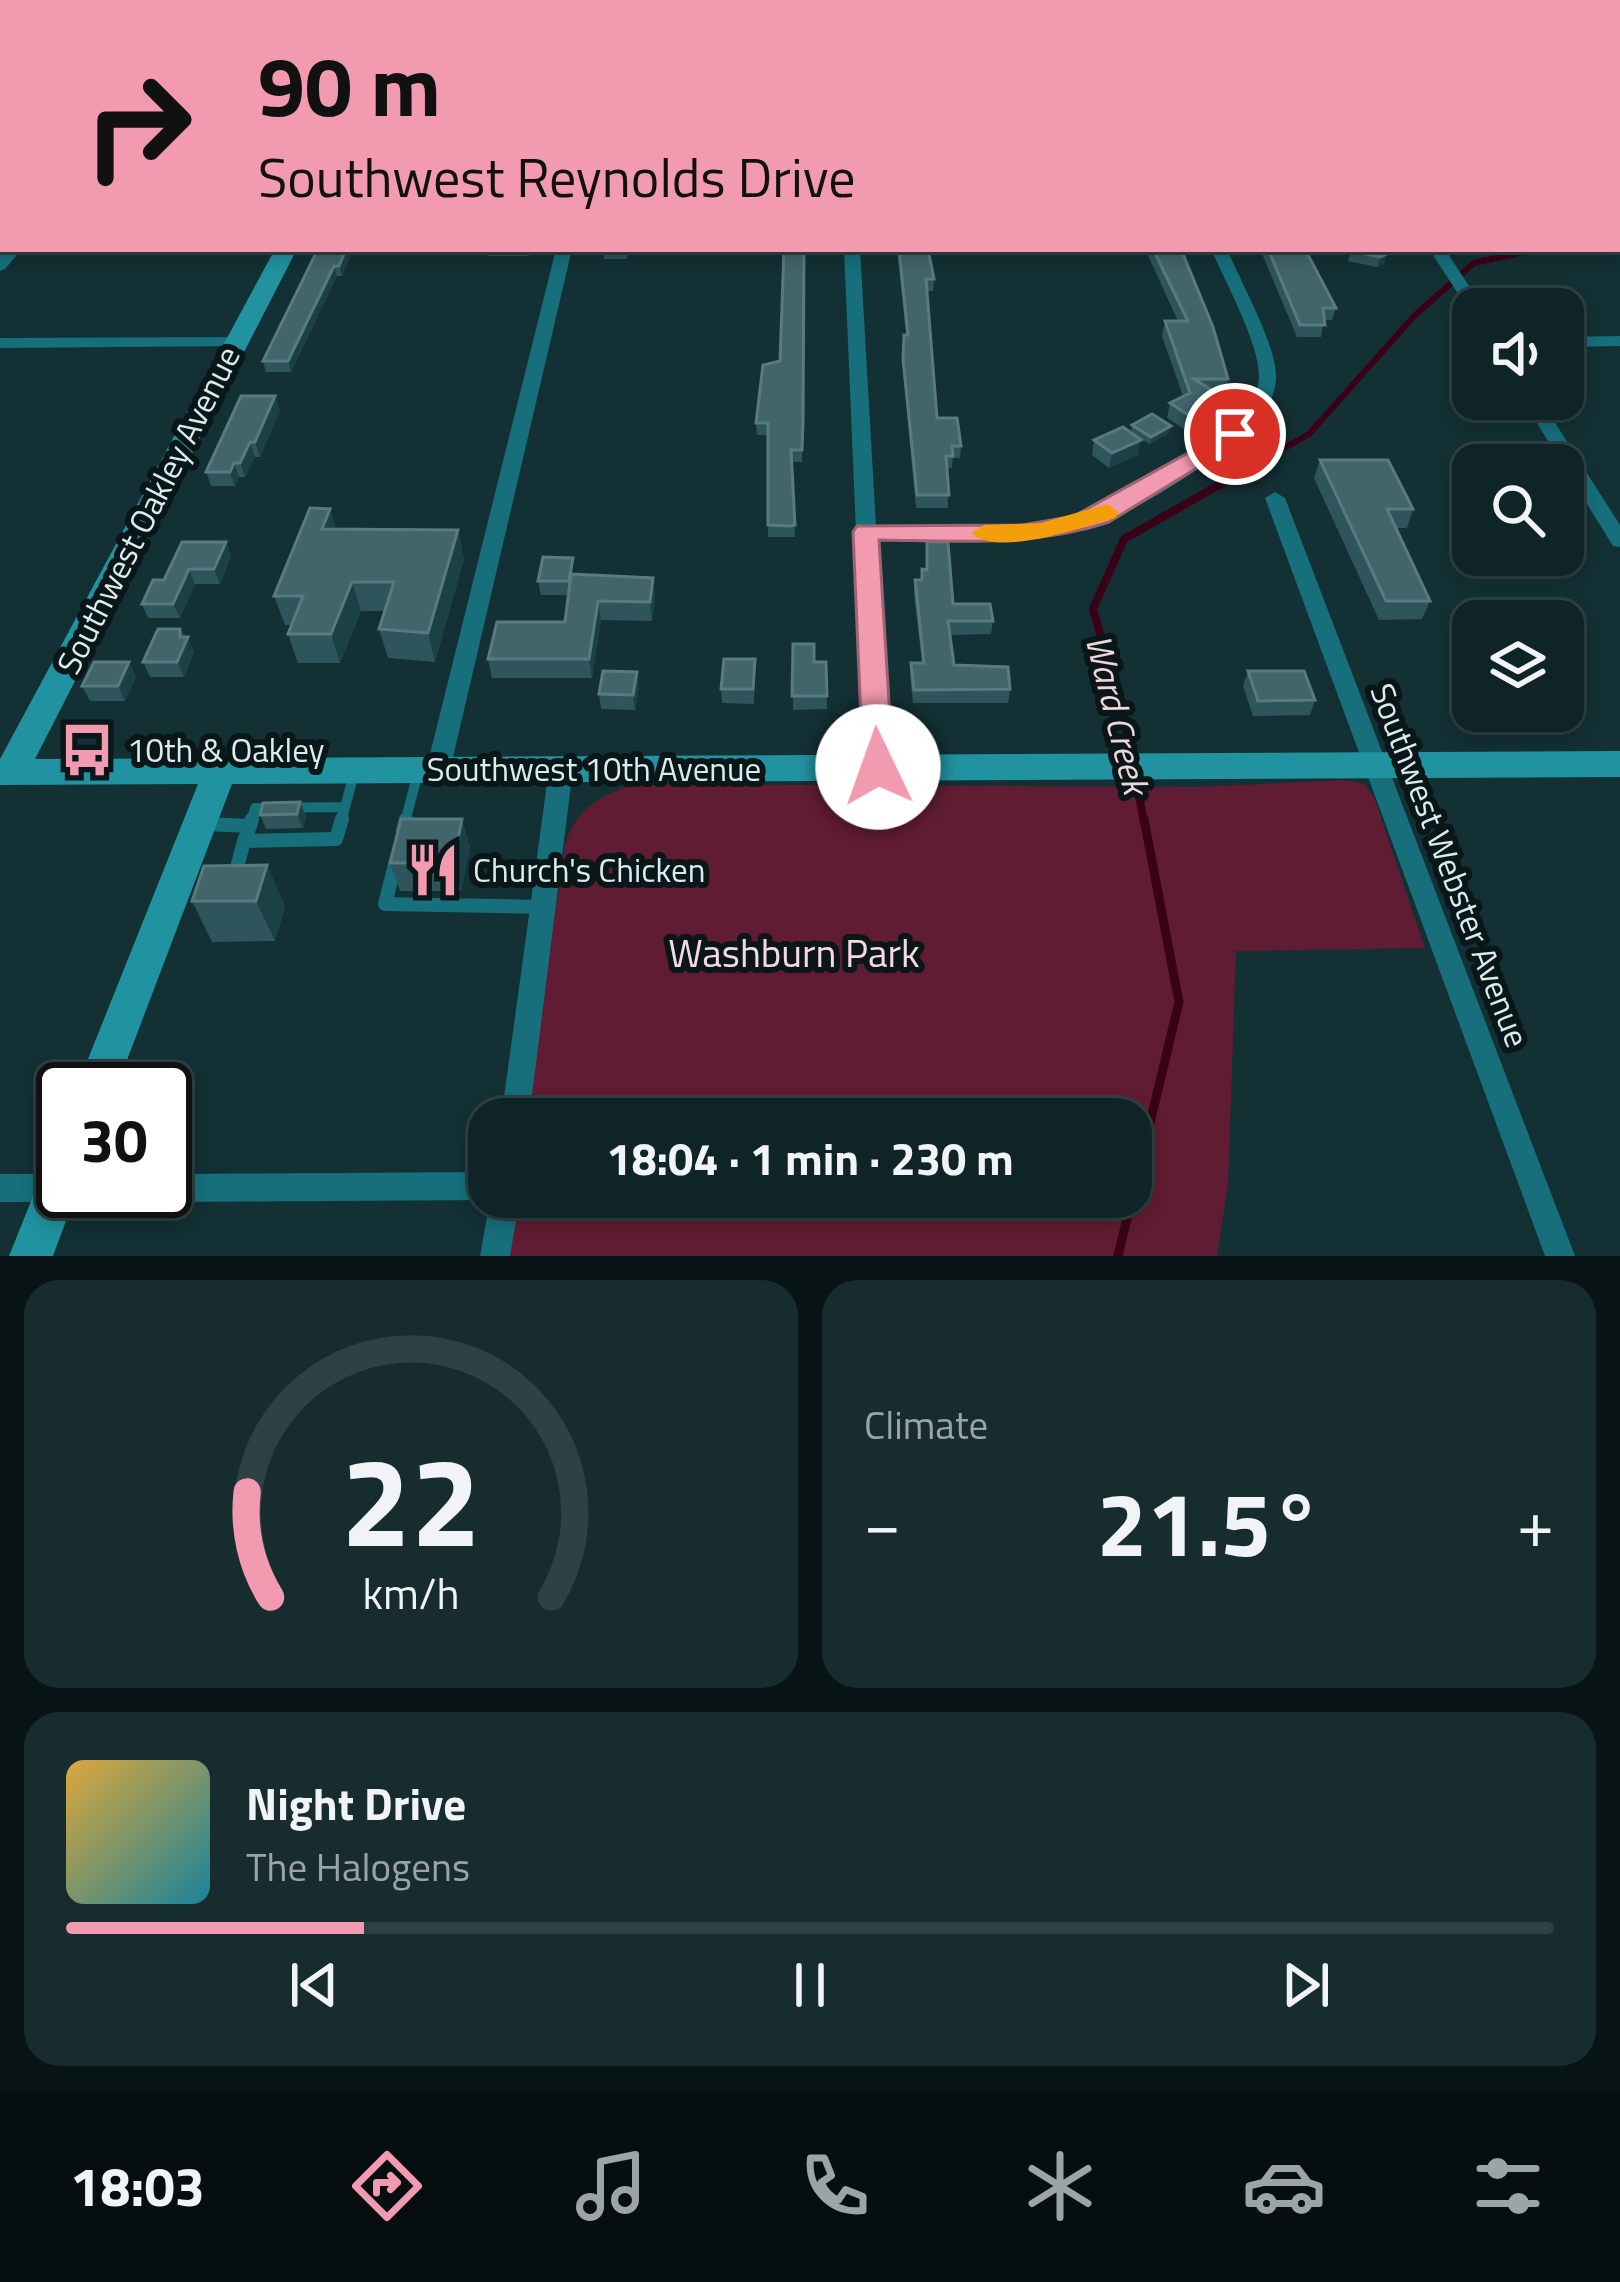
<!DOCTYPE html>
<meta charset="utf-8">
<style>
body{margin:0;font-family:"Titillium Web",sans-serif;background:#172c2f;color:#f1f3f6;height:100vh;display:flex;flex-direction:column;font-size:45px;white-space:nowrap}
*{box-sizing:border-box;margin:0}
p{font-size:39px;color:#9ba4a7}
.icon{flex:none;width:66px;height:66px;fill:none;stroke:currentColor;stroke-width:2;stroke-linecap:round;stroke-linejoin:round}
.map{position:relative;height:1256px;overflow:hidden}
.panel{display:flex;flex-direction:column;gap:24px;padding:24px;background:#081415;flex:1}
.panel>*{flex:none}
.banner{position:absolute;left:0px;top:0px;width:1620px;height:252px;box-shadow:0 6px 18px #0003,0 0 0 3px #2e4144;background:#f29aaf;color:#111;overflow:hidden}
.controls{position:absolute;left:1452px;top:288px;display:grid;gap:24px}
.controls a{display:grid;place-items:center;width:132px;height:132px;border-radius:24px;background:#0e2427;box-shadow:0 6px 18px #0003,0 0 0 3px #2e4144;font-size:60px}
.speed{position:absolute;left:36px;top:1062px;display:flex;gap:24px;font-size:60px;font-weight:700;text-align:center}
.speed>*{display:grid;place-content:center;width:156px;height:156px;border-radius:50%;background:#0e2427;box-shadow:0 6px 18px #0003,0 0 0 3px #2e4144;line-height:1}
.speed .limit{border:6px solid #111;border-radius:18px;background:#fff;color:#111}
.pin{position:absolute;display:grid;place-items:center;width:102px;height:102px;color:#fff;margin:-51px;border:6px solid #fff;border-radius:50%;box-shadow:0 3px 12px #0007}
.me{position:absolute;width:132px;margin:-66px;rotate:357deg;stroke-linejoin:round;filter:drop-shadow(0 0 9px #0008)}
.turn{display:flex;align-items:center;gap:42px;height:252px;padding:0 60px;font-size:54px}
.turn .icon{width:156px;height:156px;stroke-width:2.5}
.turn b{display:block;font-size:84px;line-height:102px}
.big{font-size:90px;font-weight:700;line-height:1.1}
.panel .card{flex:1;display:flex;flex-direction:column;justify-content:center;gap:18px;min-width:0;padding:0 42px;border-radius:36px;background:#172c2f}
.panel .dial{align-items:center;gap:0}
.dial svg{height:312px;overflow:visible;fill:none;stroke:#2e4144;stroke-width:7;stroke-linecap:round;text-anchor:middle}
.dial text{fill:#f1f3f6;stroke:none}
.song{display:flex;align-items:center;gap:36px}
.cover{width:144px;height:144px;border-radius:18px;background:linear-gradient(135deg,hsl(40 70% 55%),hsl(190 70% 35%))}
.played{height:12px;border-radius:6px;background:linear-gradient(90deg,#f29aaf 20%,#2e4144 20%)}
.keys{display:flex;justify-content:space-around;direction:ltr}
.heat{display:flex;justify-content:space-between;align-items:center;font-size:66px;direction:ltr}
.panel .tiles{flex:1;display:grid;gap:24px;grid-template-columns:1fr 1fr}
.card:last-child{grid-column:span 2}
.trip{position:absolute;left:468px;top:1098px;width:684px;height:120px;border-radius:36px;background:#0e2427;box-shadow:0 6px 18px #0003,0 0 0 3px #2e4144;font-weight:700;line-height:120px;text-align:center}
.menu{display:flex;height:192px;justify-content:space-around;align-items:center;background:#060e10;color:#9ba4a7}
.menu .icon{width:84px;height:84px}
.menu .current{color:#f29aaf}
.menu b{font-size:54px;color:#f1f3f6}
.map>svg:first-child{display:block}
</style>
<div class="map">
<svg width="1620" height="1256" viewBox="0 0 1620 1256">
<rect width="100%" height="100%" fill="#133034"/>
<path fill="#601c32" d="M1344,780L1364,784L1374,797L1425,948L1236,951L1228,1184L1217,1256H505L513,1197H1131V1119H525L565,845C575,808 606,791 641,784L1198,787Z"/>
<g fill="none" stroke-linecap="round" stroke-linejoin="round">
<path stroke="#3a0016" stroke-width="6" d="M1228,480L1309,434L1414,316L1474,263L1537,249"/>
<path stroke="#3a0016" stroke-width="8" d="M1144,822L1125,723L1093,609L1124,539L1233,477"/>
<path stroke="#3a0016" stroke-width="9" d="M1118,1256L1179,1002L1144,819"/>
<path stroke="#166f7b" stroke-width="10" d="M251,822L255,808L345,807
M341,822L354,774
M405,822L418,773"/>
<path stroke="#166f7b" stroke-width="14" d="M205,824L250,826L244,841L336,839L342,819
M250,826L252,819
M403,831L406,819
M396,861L385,904L543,907
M234,879L244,841"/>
<path fill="#166f7b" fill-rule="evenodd" d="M203,0H216L201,3Z
M497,0H509L508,3H496Z
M796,0H808V3H796Z
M992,0H1004L1005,3H993Z
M1175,0H1187L1188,3H1176Z
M1293,0H1305L1307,3H1295Z
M1462,0H1474L1476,3H1464Z
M1617,160L1620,161V171L1617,170Z
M6,249H22L5,269L0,271V256Z
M556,249H572L450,770L446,776H430L426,770Z
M844,249H860L876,526C941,527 1033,537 1094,511C1132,495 1171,471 1205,447C1228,430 1258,409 1259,377C1260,345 1225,281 1211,249H1227C1240,281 1277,345 1276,378C1275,411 1242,438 1217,456C1184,479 1143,506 1105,521C1034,548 951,540 876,539L890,767L886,773H870L866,767Z
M1429,249H1445L1484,309H1473L1470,312Z
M1620,336V346L1563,347V337Z
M236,337L244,342L242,346L0,348V338Z
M1522,399H1540L1620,525V547L1613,546Z
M1275,492L1285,498L1575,1256H1545L1265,498Z
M561,760L569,763L573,769L529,1119H501L549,769L553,763Z
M489,1172V1197H520L510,1256H480L490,1200L165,1202L155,1198L152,1191H165V1174Z
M0,1174H63V1191H76L73,1198L63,1202H0Z"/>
<path fill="#2192a0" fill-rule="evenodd" d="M1617,91H1620V103H1617Z
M0,96H3V108H0Z
M275,249H297L35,759L1620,751V777L232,784L116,1089H76L198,784L0,785V759Z
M63,1153V1191H77L53,1256H9L48,1159Z"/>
</g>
<path fill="#2e555b" d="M723,0H767V3H723Z
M318,249H353L342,276H337L291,372H266L263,361Z
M486,249H531L529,256H487Z
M603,249H628L627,259H604Z
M804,249L802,462H792L795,537H768V435H757L756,423L780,361Z
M897,249H928L934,279L933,291H927L937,418L961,446L960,458H953L952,468H947L948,508H916L903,371L904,335H906Z
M1145,249H1181L1228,379L1225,393H1217L1223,397L1219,412L1184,429L1167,418L1170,403L1183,396L1162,336L1165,321H1178Z
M1260,249H1294L1336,308L1332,320H1324L1321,337H1297Z
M1352,249L1387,254L1384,264L1377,267L1348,261Z
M275,396L280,411L260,457H255L245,477H239L235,486H211L206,472Z
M1132,425L1171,426L1169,433L1150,444L1131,433Z
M1094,440L1138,455L1109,468L1092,455Z
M1320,460L1413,509L1407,528H1396L1430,601L1422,619L1379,620L1314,478Z
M336,529L458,530L464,559L435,662L388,658L379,629L385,611H361L340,663H298L288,634L291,625H285L274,596Z
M226,542L231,556L220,584H195L180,618H148L142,604L164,580Z
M927,542L953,604L993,621L991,634L950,635L954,665L1010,689L1008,703H913L910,676L911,663H922L914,594L915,580H921L922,569L926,570Z
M575,574L653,578L655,597L652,621L601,620L592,678H492L488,659L565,622L568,595H541L538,581Z
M180,629L194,652L184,677H150L143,662Z
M793,644L814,662H826L827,709L793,710Z
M755,659L754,704L722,703L721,689Z
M129,662L136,677L125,701H90L82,686Z
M1248,671L1315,700L1310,715L1253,716L1243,686Z
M639,687L635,710L601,709L599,694Z
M300,802L306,817L303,828L266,829L260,815Z
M462,819L470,848L461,891H400L390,863Z
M267,865L285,907L275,941L212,942L192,901Z"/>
<path fill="#1b4045" d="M346,249H353L342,276L339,266Z
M1387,254L1384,264L1377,267L1380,257Z
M334,266L337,276L291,372L288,361Z
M275,396L280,411L260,457L255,442Z
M1223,397L1219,412L1184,429L1187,414Z
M1171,426L1169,433L1150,444L1151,437Z
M1141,440L1138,455L1109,468L1112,453Z
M250,442L255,457L245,477L240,463Z
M234,463L239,477L235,486L230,472Z
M330,509L339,537L322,529Z
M458,530L464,559L435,662L428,633Z
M226,542L231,556L220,584L214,569Z
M189,569L195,584L180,618L173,604Z
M653,578L655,597L652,621L650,602Z
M352,582L361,611L340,663L331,634Z
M598,601L601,620L592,678L589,659Z
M180,629L186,643L188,637L194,652L184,677L177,662Z
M129,662L136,677L125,701L118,686Z
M637,672L639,687L635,710L633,695Z
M300,802L306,817L303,828L297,814Z
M462,819L470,848L461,891L453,863Z
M267,865L285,907L275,941L256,901Z"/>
<path fill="#41656b" stroke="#597a7f" stroke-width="3" d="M579,0H660V3H578Z
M741,0H767L766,3H740Z
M840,0H861V3H840Z
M940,0H967L968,3H938Z
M1030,0H1066L1067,3H1031Z
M1128,0H1158L1159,3H1129Z
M318,249H346L339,266H334L288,361H263Z
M784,249H804L803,423L802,450H791L795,525L791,526L768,525V423H756L763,365L780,361Z
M899,249H928L934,279H926L937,418H957L961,446H952L953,456H946L949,495H917L903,359L904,335H908Z
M1153,249H1181L1213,327L1228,379H1194L1223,397L1187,414L1170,403L1190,393L1165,321H1188Z
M1268,249L1306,251L1336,308H1323L1325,325H1300Z
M1352,249H1388L1387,254L1380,257L1351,251Z
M241,396H275L255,442H250L240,463H234L230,472H206Z
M1152,414L1171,426L1151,437L1132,425Z
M1123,427L1141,440L1112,453L1094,440Z
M1320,460H1388L1413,509H1387L1430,601H1386Z
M310,508L330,509L322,529L458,530L428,633L379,629L394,582H352L331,634H288L303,596H274Z
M182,542H226L214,569H189L173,604H142L153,580H164Z
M927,542H948L953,604H990L993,621H948L954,665L1008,667L1010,689L914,690L911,663H924L915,580H922V569L927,570Z
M543,557L573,558L569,581H538Z
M571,574L653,578L650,602L598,601L589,659H488L497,622H565Z
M158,629H180V637H188L177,662H143Z
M793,644H814V662H826L827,696H792Z
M724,659H755L753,689H721Z
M94,662H129L118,686H82Z
M603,671L637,672L633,695L599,694Z
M1248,671H1304L1315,700L1258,701Z
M300,802L297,814L260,815L263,803Z
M401,819H462L453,863H390Z
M267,865L256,901H192L204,866Z"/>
<path fill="#f29aaf" stroke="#9d6472" stroke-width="3" d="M1235,427L1247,434L1244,439L1109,522C1033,547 957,541 879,540L893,767L888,776H867L863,767L853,532L857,526L1023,525L1074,516Z"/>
<path fill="#f59e0b" d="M1107,504L1119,512L1115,518C1083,527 997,558 971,533L984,525L1041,523Z"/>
<defs>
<symbol id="bus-bare" viewBox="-9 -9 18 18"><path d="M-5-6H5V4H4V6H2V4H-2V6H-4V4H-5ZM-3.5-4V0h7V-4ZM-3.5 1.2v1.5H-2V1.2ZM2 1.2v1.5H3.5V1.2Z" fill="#f29aaf" stroke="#0a1618" stroke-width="2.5" paint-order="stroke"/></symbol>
<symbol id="restaurant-bare" viewBox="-9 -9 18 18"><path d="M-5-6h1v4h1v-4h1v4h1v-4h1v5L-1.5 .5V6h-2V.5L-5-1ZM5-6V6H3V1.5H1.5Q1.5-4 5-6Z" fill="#f29aaf" stroke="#0a1618" stroke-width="2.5" paint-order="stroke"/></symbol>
</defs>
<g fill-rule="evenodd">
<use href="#bus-bare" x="49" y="712" width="76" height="76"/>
<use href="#restaurant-bare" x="395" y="832" width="76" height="76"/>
</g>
<g text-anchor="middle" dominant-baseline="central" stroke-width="12" stroke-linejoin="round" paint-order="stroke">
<g font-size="33" fill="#dbebee" stroke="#0a1618">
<text transform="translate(148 510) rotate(-63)">Southwest Oakley Avenue</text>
<text x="594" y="769">Southwest 10th Avenue</text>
<text transform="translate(1450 865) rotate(69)">Southwest Webster Avenue</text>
</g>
<g font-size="33" fill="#dbebee" stroke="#0a1618" text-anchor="start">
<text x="127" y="750">10th &amp; Oakley</text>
<text x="473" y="870">Church's Chicken</text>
</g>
<g font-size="36" font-style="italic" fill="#f0d7dc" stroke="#0a1618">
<text transform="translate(1118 714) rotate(76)">Ward Creek</text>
</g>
<g font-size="39" fill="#f5dbe0" stroke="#0a1618">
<text x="794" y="952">Washburn Park</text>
</g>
</g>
</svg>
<div class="controls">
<a><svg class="icon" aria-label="sound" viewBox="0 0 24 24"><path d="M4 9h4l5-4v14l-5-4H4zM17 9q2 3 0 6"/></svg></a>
<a><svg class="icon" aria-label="search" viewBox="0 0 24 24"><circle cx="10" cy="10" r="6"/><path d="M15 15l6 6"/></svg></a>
<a><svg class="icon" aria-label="layers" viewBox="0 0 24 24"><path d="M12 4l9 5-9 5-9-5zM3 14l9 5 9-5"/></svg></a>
</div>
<div class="speed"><div class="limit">30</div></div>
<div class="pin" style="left:1235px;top:434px;background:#d93025"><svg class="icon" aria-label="arrive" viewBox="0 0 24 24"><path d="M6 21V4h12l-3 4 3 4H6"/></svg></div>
<svg class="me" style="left:878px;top:767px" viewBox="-20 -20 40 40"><circle r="19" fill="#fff"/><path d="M0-13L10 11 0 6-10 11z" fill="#f29aaf"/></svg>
<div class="trip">18:04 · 1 min · 230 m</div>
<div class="banner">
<div class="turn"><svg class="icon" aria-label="right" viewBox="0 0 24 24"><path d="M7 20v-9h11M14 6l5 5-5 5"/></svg><div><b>90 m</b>Southwest Reynolds Drive</div></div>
</div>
</div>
<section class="panel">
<div class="tiles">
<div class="card dial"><svg viewBox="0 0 100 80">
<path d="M14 69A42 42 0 1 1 86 69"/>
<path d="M14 69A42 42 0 0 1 8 42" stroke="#f29aaf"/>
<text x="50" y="56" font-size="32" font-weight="700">22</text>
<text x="50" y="72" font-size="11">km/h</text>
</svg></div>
<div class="card"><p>Climate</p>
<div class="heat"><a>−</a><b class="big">21.5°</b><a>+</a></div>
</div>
<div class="card">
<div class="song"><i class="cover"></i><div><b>Night Drive</b><p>The Halogens</p></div></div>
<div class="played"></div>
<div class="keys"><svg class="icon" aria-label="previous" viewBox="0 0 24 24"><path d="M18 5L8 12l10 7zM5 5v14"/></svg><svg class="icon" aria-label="pause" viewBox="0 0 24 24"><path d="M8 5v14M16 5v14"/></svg><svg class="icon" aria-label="next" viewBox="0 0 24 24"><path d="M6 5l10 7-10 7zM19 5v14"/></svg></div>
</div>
</div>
</section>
<nav class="menu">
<b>18:03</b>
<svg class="icon current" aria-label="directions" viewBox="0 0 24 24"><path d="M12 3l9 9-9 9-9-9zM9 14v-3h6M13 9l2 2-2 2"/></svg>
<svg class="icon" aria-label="music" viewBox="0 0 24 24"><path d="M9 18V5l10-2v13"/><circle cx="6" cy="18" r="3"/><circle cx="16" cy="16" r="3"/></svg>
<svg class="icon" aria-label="phone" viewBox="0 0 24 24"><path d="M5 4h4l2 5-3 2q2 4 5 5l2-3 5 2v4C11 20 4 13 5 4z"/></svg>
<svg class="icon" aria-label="climate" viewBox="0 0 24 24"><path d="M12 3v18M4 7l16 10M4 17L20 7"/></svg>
<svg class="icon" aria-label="car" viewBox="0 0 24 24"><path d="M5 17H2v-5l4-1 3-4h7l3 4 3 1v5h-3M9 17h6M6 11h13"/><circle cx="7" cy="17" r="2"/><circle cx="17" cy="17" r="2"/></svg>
<svg class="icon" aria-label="filters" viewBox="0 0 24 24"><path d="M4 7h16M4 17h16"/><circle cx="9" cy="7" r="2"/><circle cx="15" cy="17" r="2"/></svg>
</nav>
